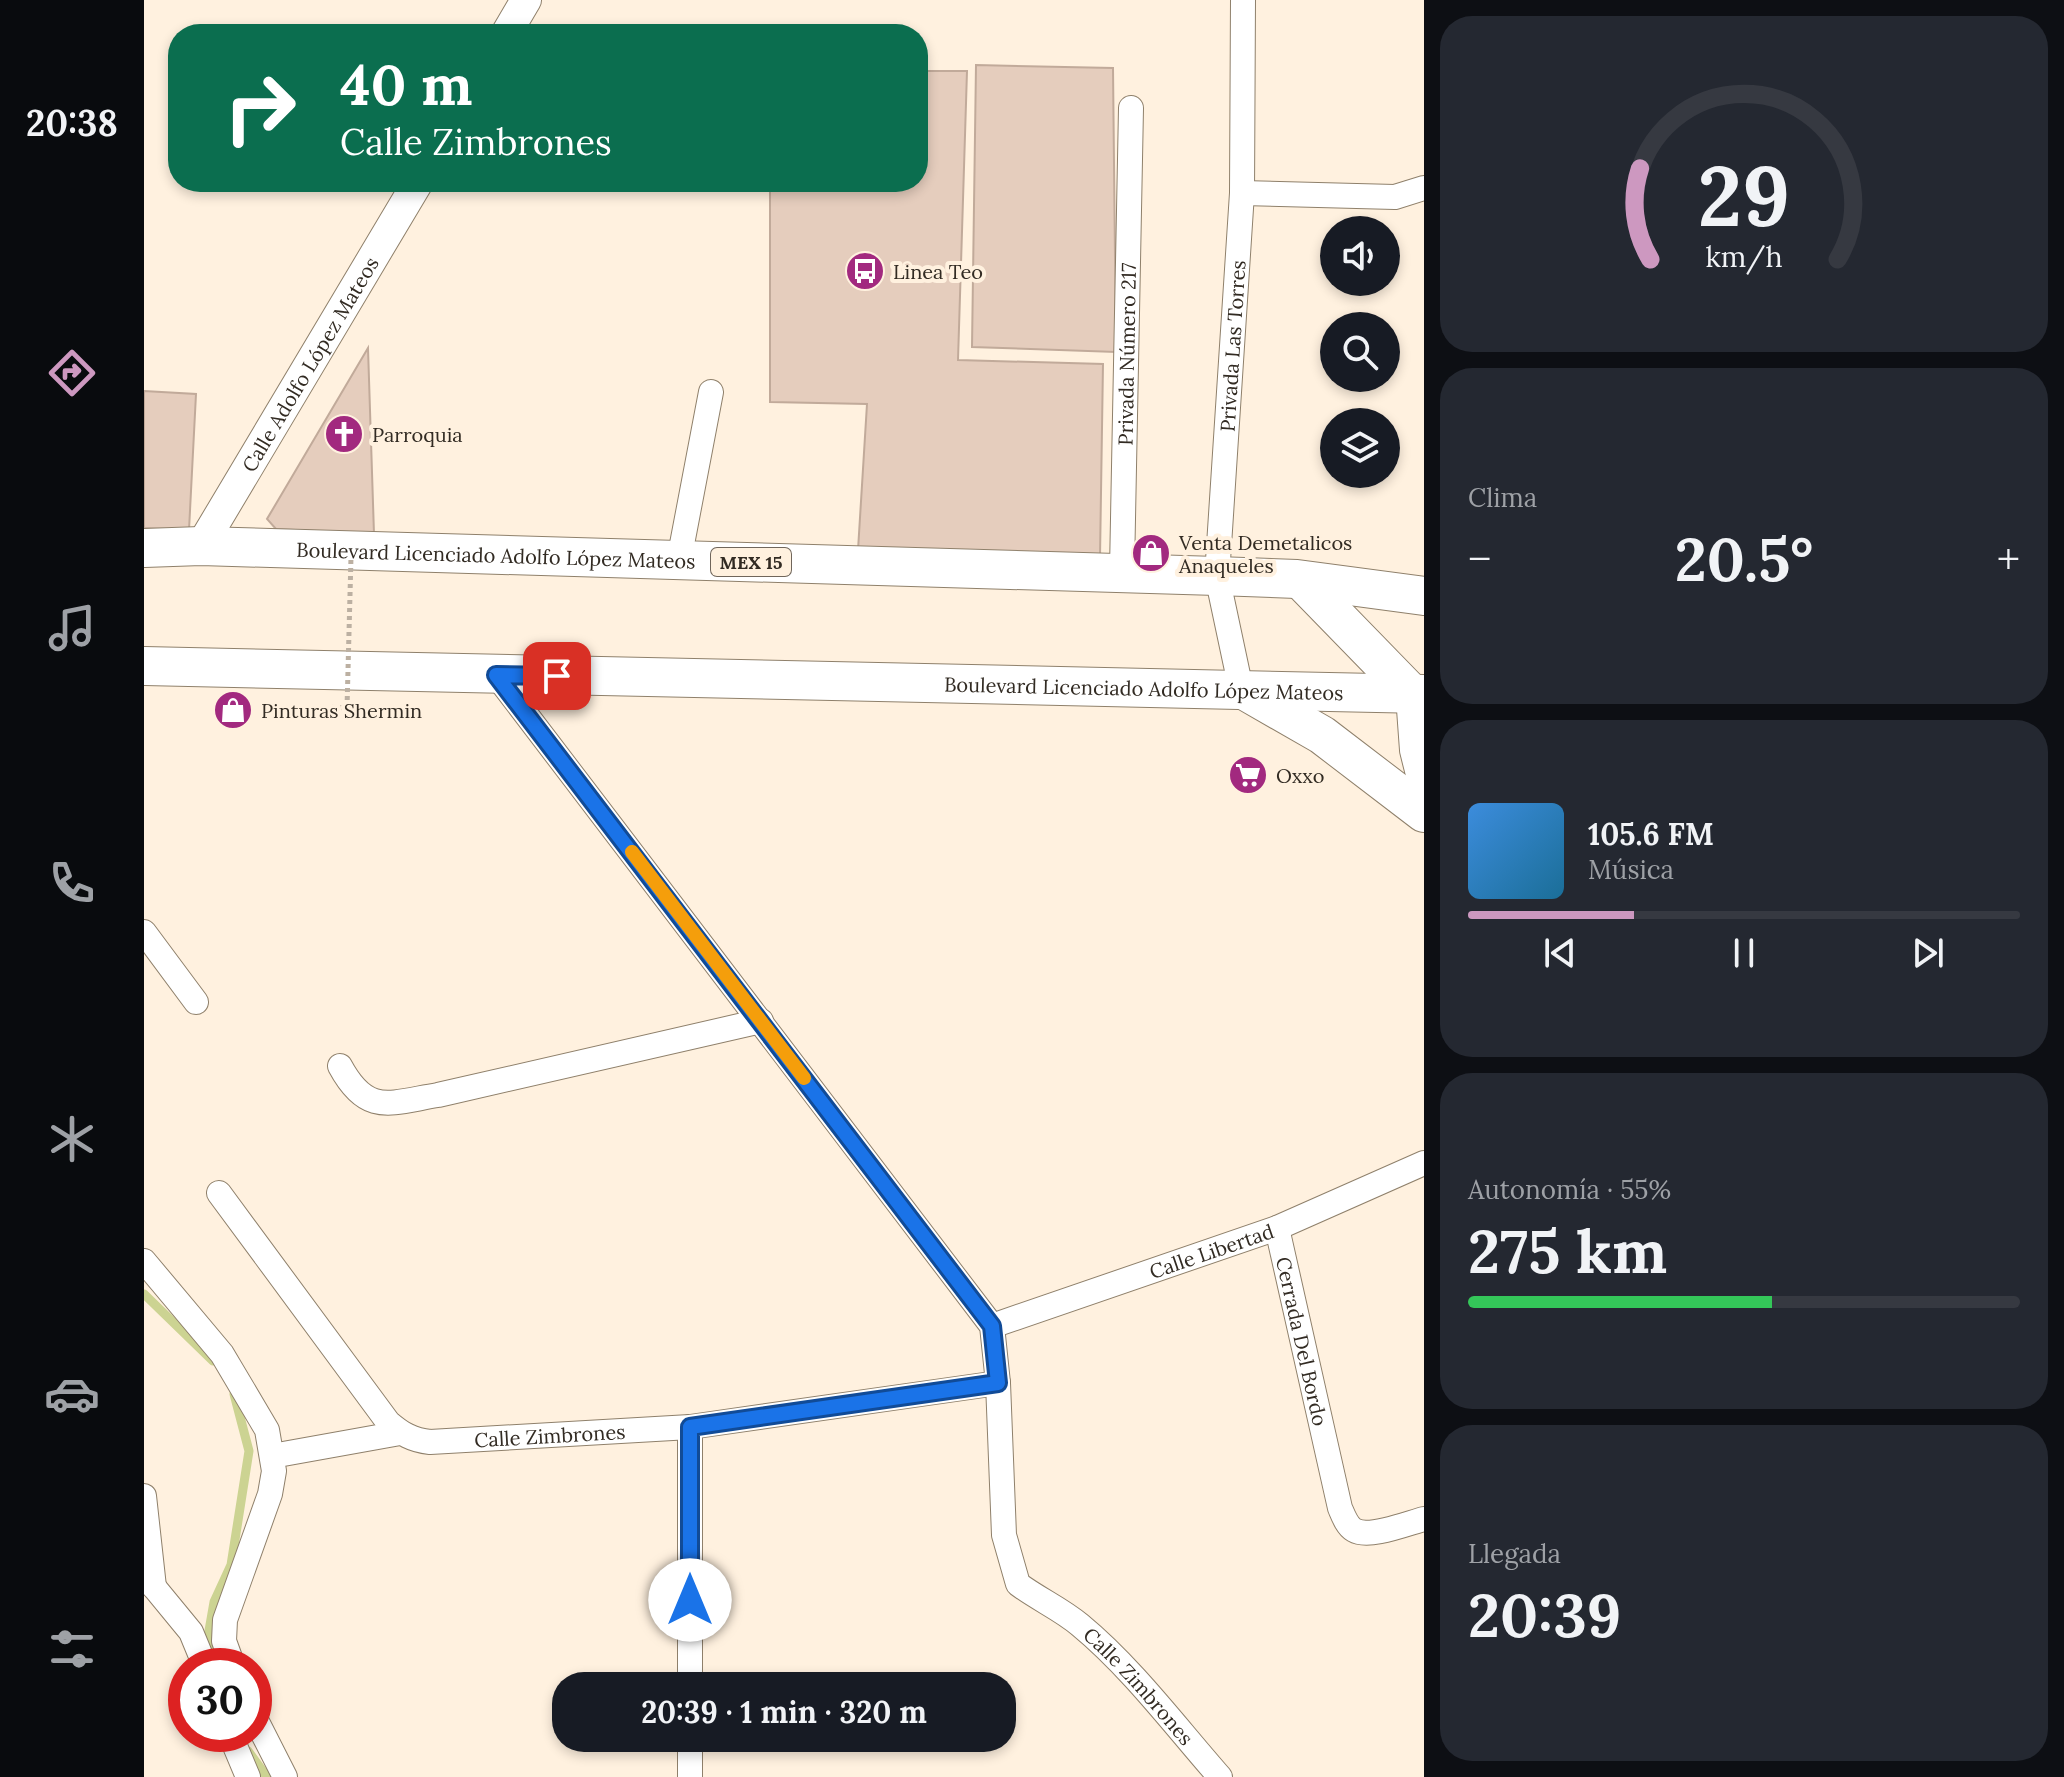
<!DOCTYPE html>
<html lang="es">
<meta charset="utf-8">
<style>
body{margin:0;font-family:Lora,serif;background:#242831;color:#f1f3f6;height:100vh;display:flex;flex-direction:column;font-size:30px;white-space:nowrap}
*{box-sizing:border-box;margin:0}
p{font-size:26px;color:#9ea1a6}
.icon{flex:none;width:44px;height:44px;fill:none;stroke:currentColor;stroke-width:2;stroke-linecap:round;stroke-linejoin:round}
.map{position:relative;flex:1;overflow:hidden}
.panel{display:flex;flex-direction:column;gap:16px;padding:16px;background:#0d0f14;width:640px}
.panel>*{flex:none}
.guide{position:absolute;left:24px;top:24px;width:760px;height:168px;border-radius:32px;box-shadow:0 4px 12px #0003;background:#0b6e4f;color:#fff;overflow:hidden}
.controls{position:absolute;left:1176px;top:216px;display:grid;gap:16px}
.controls a{display:grid;place-items:center;width:80px;height:80px;border-radius:50%;background:#171b24;box-shadow:0 4px 12px #0003;font-size:40px}
.speed{position:absolute;left:24px;top:1648px;display:flex;gap:16px;font-size:40px;font-weight:700;text-align:center}
.speed>*{display:grid;place-content:center;width:104px;height:104px;border-radius:50%;background:#171b24;box-shadow:0 4px 12px #0003;line-height:1}
.speed .limit{border:12px solid #d22;background:#fff;color:#111}
.pin{position:absolute;display:grid;place-items:center;width:68px;height:68px;color:#fff;margin:-34px;border-radius:16px;box-shadow:0 4px 12px #0006}
.me{position:absolute;width:88px;margin:-44px;rotate:0deg;stroke-linejoin:round;filter:drop-shadow(0 0 6px #0008)}
.turn{display:flex;align-items:center;gap:28px;height:168px;padding:0 40px;font-size:36px}
.turn .icon{width:104px;height:104px;stroke-width:2.5}
.turn b{display:block;font-size:56px;line-height:68px}
.big{font-size:60px;font-weight:700;line-height:1.1}
.panel .card{flex:1;display:flex;flex-direction:column;justify-content:center;gap:12px;min-width:0;padding:0 28px;border-radius:32px;background:#242831}
.panel .dial{align-items:center;gap:0}
.dial svg{height:208px;overflow:visible;fill:none;stroke:#363941;stroke-width:7;stroke-linecap:round;text-anchor:middle}
.dial text{fill:#f1f3f6;stroke:none}
.song{display:flex;align-items:center;gap:24px}
.cover{width:96px;height:96px;border-radius:12px;background:linear-gradient(135deg,hsl(210 70% 55%),hsl(200 70% 35%))}
.played{height:8px;border-radius:4px;background:linear-gradient(90deg,#cd98c0 30%,#363941 30%)}
.keys{display:flex;justify-content:space-around;direction:ltr}
.heat{display:flex;justify-content:space-between;align-items:center;font-size:44px;direction:ltr}
.charge{height:12px;border-radius:6px;background:linear-gradient(90deg,#34c759 55%,#363941 0)}
.trip{position:absolute;left:408px;top:1672px;width:464px;height:80px;border-radius:32px;background:#171b24;box-shadow:0 4px 12px #0003;font-weight:700;line-height:80px;text-align:center}
main{display:flex;flex:1;min-height:0}
.tabs{display:flex;flex-direction:column;width:144px;justify-content:space-around;align-items:center;background:#090b0e;color:#9ea1a6}
.tabs .icon{width:56px;height:56px}
.tabs .selected{color:#cd98c0}
.tabs b{font-size:36px;color:#f1f3f6}
.map>svg:first-child{display:block}
</style>
<main>
<nav class="tabs">
<b>20:38</b>
<svg class="icon selected" aria-label="directions" viewBox="0 0 24 24"><path d="M12 3l9 9-9 9-9-9zM9 14v-3h6M13 9l2 2-2 2"/></svg>
<svg class="icon" aria-label="music" viewBox="0 0 24 24"><path d="M9 18V5l10-2v13"/><circle cx="6" cy="18" r="3"/><circle cx="16" cy="16" r="3"/></svg>
<svg class="icon" aria-label="phone" viewBox="0 0 24 24"><path d="M5 4h4l2 5-3 2q2 4 5 5l2-3 5 2v4C11 20 4 13 5 4z"/></svg>
<svg class="icon" aria-label="climate" viewBox="0 0 24 24"><path d="M12 3v18M4 7l16 10M4 17L20 7"/></svg>
<svg class="icon" aria-label="car" viewBox="0 0 24 24"><path d="M5 17H2v-5l4-1 3-4h7l3 4 3 1v5h-3M9 17h6M6 11h13"/><circle cx="7" cy="17" r="2"/><circle cx="17" cy="17" r="2"/></svg>
<svg class="icon" aria-label="filters" viewBox="0 0 24 24"><path d="M4 7h16M4 17h16"/><circle cx="9" cy="7" r="2"/><circle cx="15" cy="17" r="2"/></svg>
</nav>
<div class="map">
<svg width="1280" height="1777" viewBox="0 0 1280 1777">
<rect width="100%" height="100%" fill="#fff1df"/>
<g fill="none" stroke-linecap="round" stroke-linejoin="round">
<path stroke="#ccd392" stroke-width="9" d="M0,1294L69,1361
M65,1651L63,1642L70,1602L87,1565L105,1451L90,1394
M104,1751L123,1777"/>
</g>
<path fill="#e5cdbd" stroke="#c1aa9a" stroke-width="2" d="M832,65L969,68L972,352L828,347Z
M774,71H823L814,360L959,364L956,557L714,550L723,404L626,402V182H774Z
M224,348L230,534L132,529L123,519Z
M0,391L52,394L45,530L0,528Z"/>
<g fill="none" stroke-linecap="round" stroke-linejoin="round">
<defs>
<g id="minor">
<path d="M1098,193L1251,197L1280,188"/>
<path d="M535,560L567,392"/>
<path id="s1" d="M962,571L978,570L987,108"/>
<path id="s2" d="M352,675L848,1326L854,1383L860,1535L874,1584C894,1599 917,1609 936,1625C987,1667 1032,1727 1076,1777"/>
<path id="s3" d="M1097,689L1073,576L1098,193L1099,0"/>
<path d="M0,932L52,1002"/>
<path d="M196,1066C223,1116 245,1103 294,1095L617,1021"/>
<path id="s4" d="M75,1193L244,1422C258,1434 268,1440 286,1442L546,1427L854,1383"/>
<path id="s5" d="M1133,1228L1196,1508C1199,1515 1203,1526 1210,1530C1225,1539 1264,1523 1280,1519"/>
<path d="M0,1261L78,1354L123,1430L130,1471L126,1494L81,1620L80,1641L89,1666"/>
<path id="s6" d="M848,1326L1133,1228L1280,1163"/>
<path d="M546,1427V1686"/>
<path d="M128,1456L256,1433"/>
<path d="M0,1496L10,1587"/>
<path d="M10,1587L47,1632L61,1666"/>
<path d="M110,1716L141,1777"/>
<path d="M86,1734L104,1777"/>
<path d="M546,1738V1777"/>
</g>
<g id="tertiary">
<path d="M362,34L382,0"/>
<path id="s7" d="M57,546L274,182"/>
</g>
<path id="secondary" d="M1269,695L1273,750L1280,778"/>
<g id="primary">
<path id="s8" d="M0,548L57,546L1073,576L1153,579L1280,596"/>
<path d="M1157,580L1269,695"/>
<path id="s9" d="M0,666L1280,694"/>
<path d="M1103,692L1178,735L1280,813"/>
</g>
</defs>
<use href="#minor" stroke="#8f806b" stroke-width="26"/>
<use href="#tertiary" stroke="#8f806b" stroke-width="32"/>
<use href="#secondary" stroke="#8f806b" stroke-width="36"/>
<use href="#primary" stroke="#8f806b" stroke-width="40"/>
<path stroke="#bcb0a2" stroke-width="5" stroke-dasharray="4 4" stroke-linecap="butt" d="M188,707L203,708"/>
<use href="#minor" stroke="#fff" stroke-width="24"/>
<use href="#tertiary" stroke="#fff" stroke-width="30"/>
<use href="#secondary" stroke="#fff" stroke-width="34"/>
<use href="#primary" stroke="#fff" stroke-width="38"/>
<path stroke="#bcb0a2" stroke-width="5" stroke-dasharray="4 4" stroke-linecap="butt" d="M203,708L207,557"/>
</g>
<g fill="none" stroke-linecap="round" stroke-linejoin="round">
<defs>
<path id="route" d="M413,676L352,675L848,1326L854,1383L546,1427V1600"/>
</defs>
<use href="#route" stroke="#114b97" stroke-width="20"/>
<use href="#route" stroke="#1a73e8" stroke-width="14"/>
<path stroke="#f59e0b" stroke-width="14" d="M488,852L660,1078"/>
</g>
<defs>
<symbol id="bus-disc" viewBox="-11 -11 22 22"><circle r="9.5" fill="#a2297f" stroke="#fff1df"/><path d="M-5-6H5V4H4V6H2V4H-2V6H-4V4H-5ZM-3.5-4V0h7V-4ZM-3.5 1.2v1.5H-2V1.2ZM2 1.2v1.5H3.5V1.2Z" fill="#fff"/></symbol>
<symbol id="church-disc" viewBox="-11 -11 22 22"><circle r="9.5" fill="#a2297f" stroke="#fff1df"/><path d="M-1.2-6h2.4v3.5h3.3v2.4h-3.3V6h-2.4V-.1h-3.3v-2.4h3.3Z" fill="#fff"/></symbol>
<symbol id="shop-disc" viewBox="-11 -11 22 22"><circle r="9.5" fill="#a2297f" stroke="#fff1df"/><path d="M-5-2.5h2.3a2.7 3.5 0 0 1 5.4 0H5L5.5 6h-11ZM-1.5-2.5h3a1.5 2.3 0 0 0-3 0Z" fill="#fff"/></symbol>
<symbol id="supermarket-disc" viewBox="-11 -11 22 22"><circle r="9.5" fill="#a2297f" stroke="#fff1df"/><path d="M-6-5.5h2.5l.6 2H6L4.5 2H-2.5L-4.4-4H-6ZM-1.5 3.2a1.3 1.3 0 1 0 .1 0ZM3 3.2a1.3 1.3 0 1 0 .1 0Z" fill="#fff"/></symbol>
</defs>
<g fill-rule="evenodd">
<use href="#bus-disc" x="699" y="249" width="44" height="44"/>
<use href="#church-disc" x="178" y="412" width="44" height="44"/>
<use href="#shop-disc" x="985" y="531" width="44" height="44"/>
<use href="#shop-disc" x="67" y="688" width="44" height="44"/>
<use href="#supermarket-disc" x="1082" y="753" width="44" height="44"/>
</g>
<g text-anchor="middle" dominant-baseline="central" stroke-width="8" stroke-linejoin="round" paint-order="stroke">
<rect fill="#fff1df" stroke="#70665b" stroke-width="2" x="567" y="548" width="80" height="28" rx="6"/>
<g font-size="18" font-weight="bold" fill="#322b23">
<text x="607" y="562">MEX 15</text>
</g>
<g font-size="20" fill="#322b23" stroke="#fff1df" text-anchor="start">
<text x="749" y="271">Linea Teo</text>
<text x="228" y="434">Parroquia</text>
<text x="1035" y="542">Venta Demetalicos<tspan x="1035" dy="23">Anaqueles</tspan></text>
<text x="117" y="710">Pinturas Shermin</text>
<text x="1132" y="775">Oxxo</text>
</g>
<g font-size="20" fill="#322b23" stroke="#fff1df">
<text stroke="none"><textPath href="#s3" startOffset="346">Privada Las Torres</textPath></text>
<text stroke="none"><textPath href="#s1" startOffset="232">Privada Número 217</textPath></text>
<text stroke="none"><textPath href="#s7" startOffset="212">Calle Adolfo López Mateos</textPath></text>
<text stroke="none"><textPath href="#s8" startOffset="352">Boulevard Licenciado Adolfo López Mateos</textPath></text>
<text stroke="none"><textPath href="#s9" startOffset="1000">Boulevard Licenciado Adolfo López Mateos</textPath></text>
<text stroke="none"><textPath href="#s6" startOffset="232">Calle Libertad</textPath></text>
<text stroke="none"><textPath href="#s5" startOffset="116">Cerrada Del Bordo</textPath></text>
<text stroke="none"><textPath href="#s4" startOffset="452">Calle Zimbrones</textPath></text>
<text stroke="none"><textPath href="#s2" startOffset="1238">Calle Zimbrones</textPath></text>
</g>
</g>
</svg>
<div class="controls">
<a><svg class="icon" aria-label="sound" viewBox="0 0 24 24"><path d="M4 9h4l5-4v14l-5-4H4zM17 9q2 3 0 6"/></svg></a>
<a><svg class="icon" aria-label="search" viewBox="0 0 24 24"><circle cx="10" cy="10" r="6"/><path d="M15 15l6 6"/></svg></a>
<a><svg class="icon" aria-label="layers" viewBox="0 0 24 24"><path d="M12 4l9 5-9 5-9-5zM3 14l9 5 9-5"/></svg></a>
</div>
<div class="speed"><div class="limit">30</div></div>
<div class="pin" style="left:413px;top:676px;background:#d93025"><svg class="icon" aria-label="arrive" viewBox="0 0 24 24"><path d="M6 21V4h12l-3 4 3 4H6"/></svg></div>
<svg class="me" style="left:546px;top:1600px" viewBox="-20 -20 40 40"><circle r="19" fill="#fff"/><path d="M0-13L10 11 0 6-10 11z" fill="#1a73e8"/></svg>
<div class="trip">20:39 · 1 min · 320 m</div>
<div class="guide">
<div class="turn"><svg class="icon" aria-label="right" viewBox="0 0 24 24"><path d="M7 20v-9h11M14 6l5 5-5 5"/></svg><div><b>40 m</b>Calle Zimbrones</div></div>
</div>
</div>
<section class="panel">
<div class="card dial"><svg viewBox="0 0 100 80">
<path d="M14 69A42 42 0 1 1 86 69"/>
<path d="M14 69A42 42 0 0 1 10 34" stroke="#cd98c0"/>
<text x="50" y="56" font-size="32" font-weight="700">29</text>
<text x="50" y="72" font-size="11">km/h</text>
</svg></div>
<div class="card"><p>Clima</p>
<div class="heat"><a>−</a><b class="big">20.5°</b><a>+</a></div>
</div>
<div class="card">
<div class="song"><i class="cover"></i><div><b>105.6 FM</b><p>Música</p></div></div>
<div class="played"></div>
<div class="keys"><svg class="icon" aria-label="previous" viewBox="0 0 24 24"><path d="M18 5L8 12l10 7zM5 5v14"/></svg><svg class="icon" aria-label="pause" viewBox="0 0 24 24"><path d="M8 5v14M16 5v14"/></svg><svg class="icon" aria-label="next" viewBox="0 0 24 24"><path d="M6 5l10 7-10 7zM19 5v14"/></svg></div>
</div>
<div class="card"><p>Autonomía · 55%</p><b class="big">275 km</b><div class="charge"></div></div>
<div class="card"><p>Llegada</p><b class="big">20:39</b></div>
</section>
</main>
